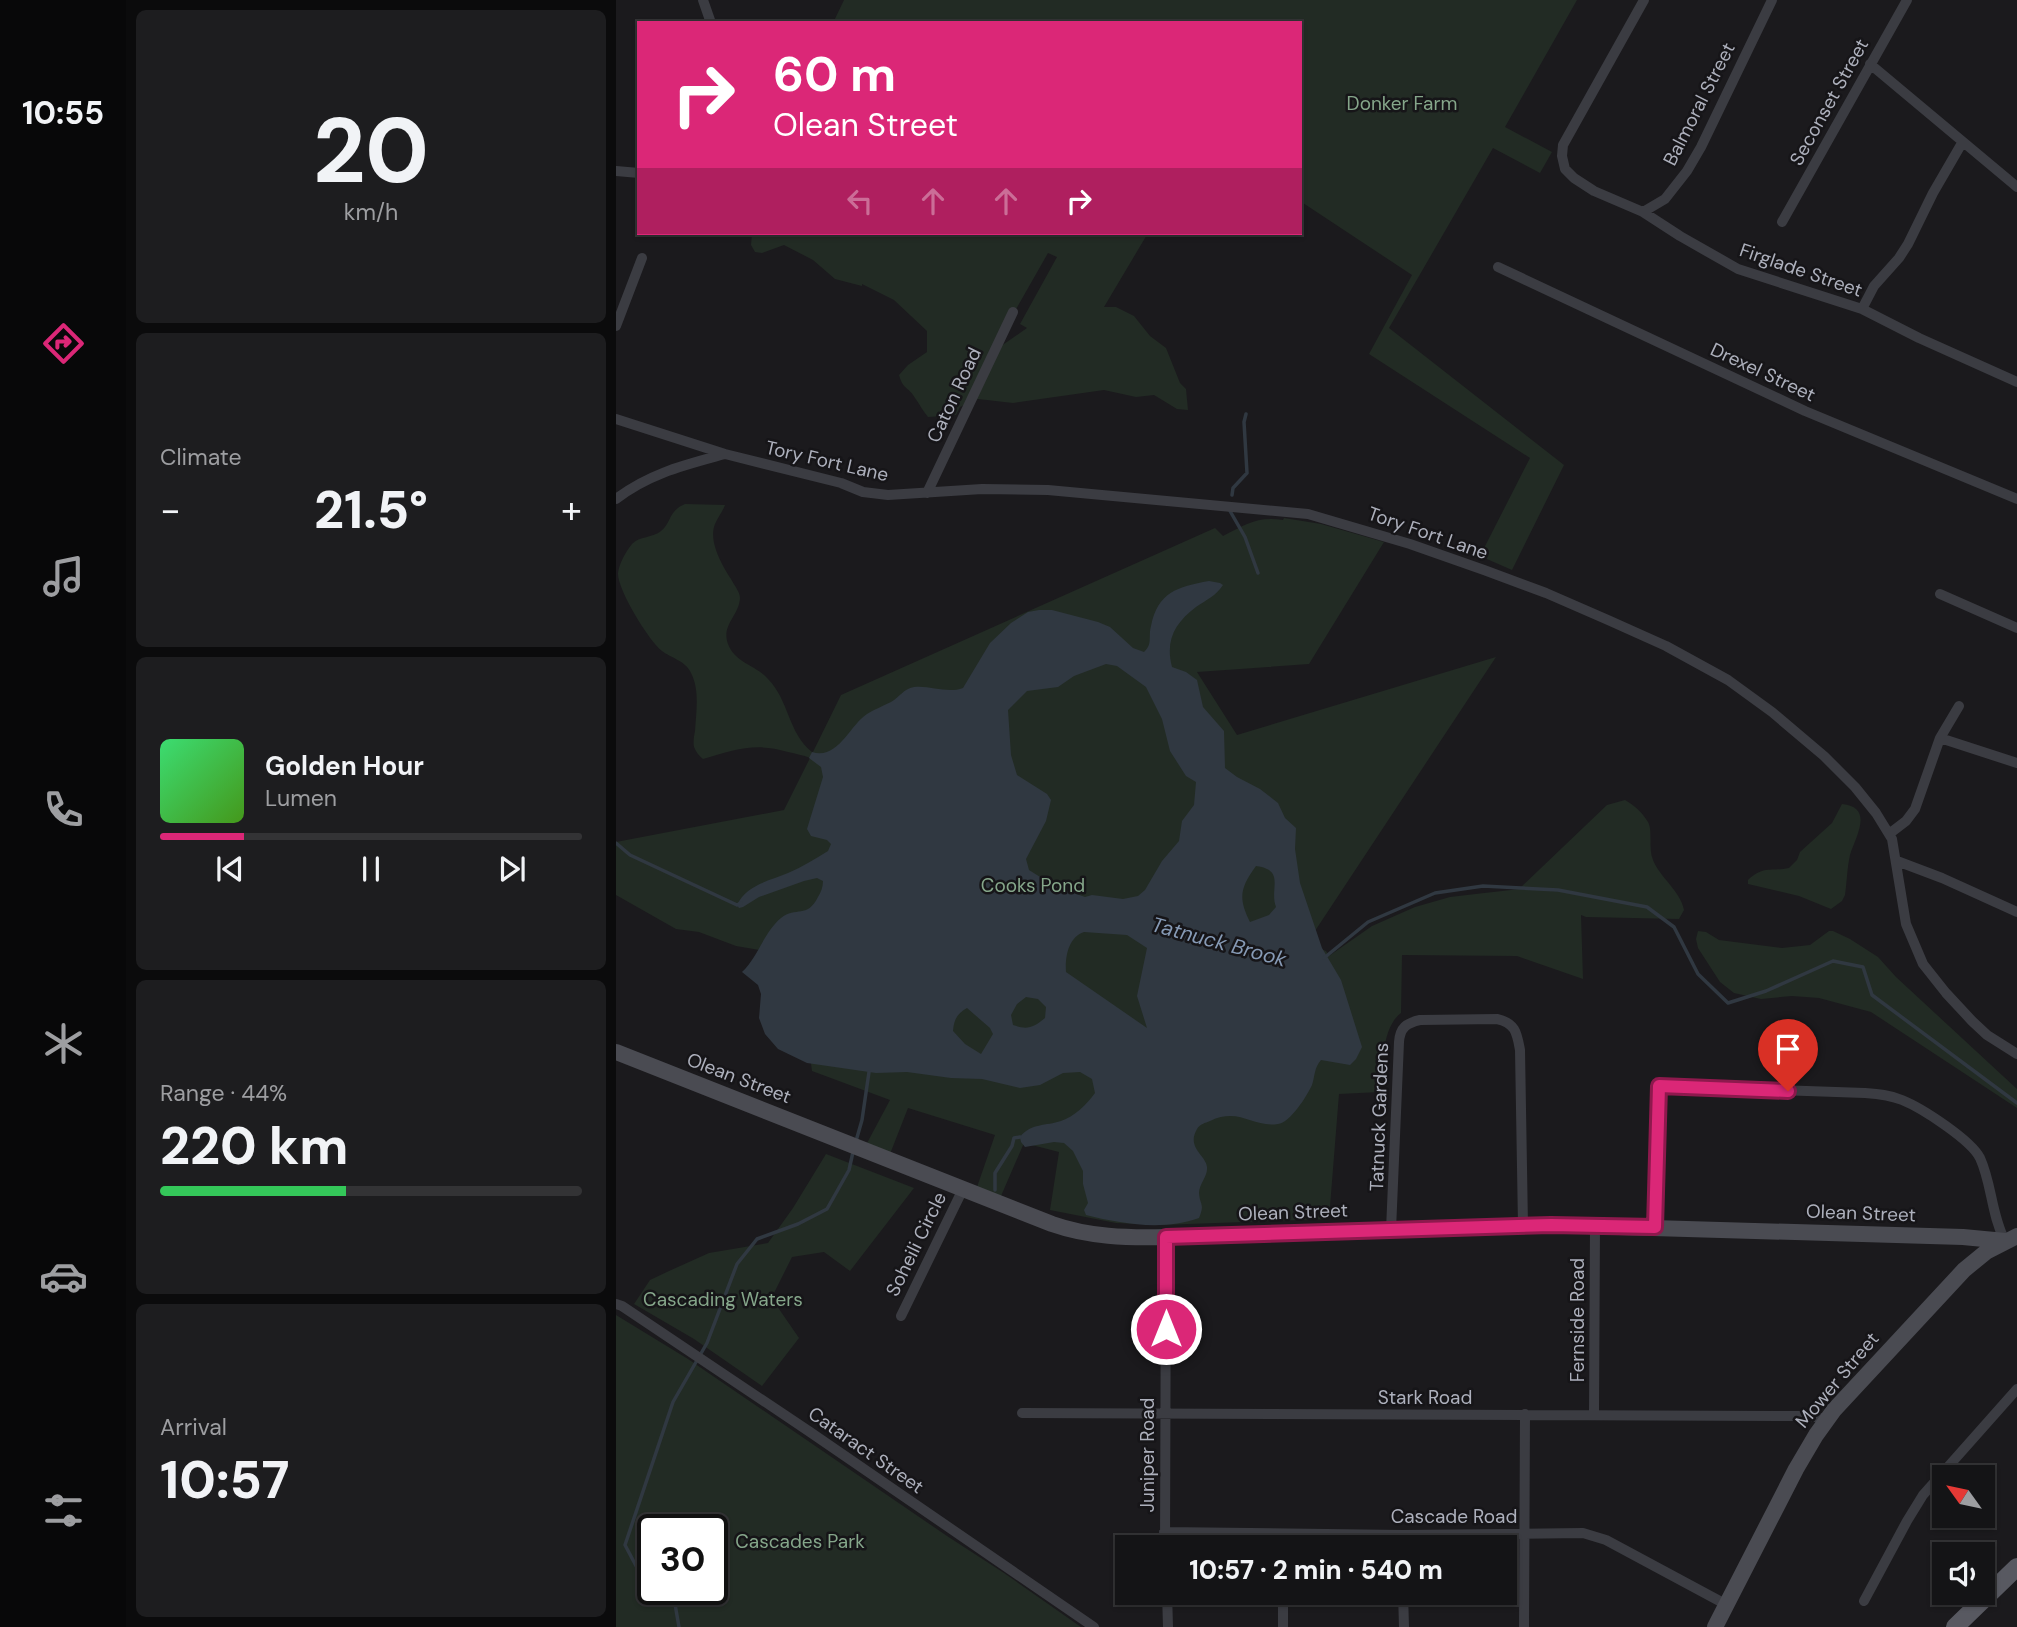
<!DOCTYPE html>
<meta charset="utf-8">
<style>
body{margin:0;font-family:"DM Sans",sans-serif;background:#1d1d1f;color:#f1f3f6;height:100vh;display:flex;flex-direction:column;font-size:26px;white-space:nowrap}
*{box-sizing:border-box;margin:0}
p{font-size:23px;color:#9d9ea1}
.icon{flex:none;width:38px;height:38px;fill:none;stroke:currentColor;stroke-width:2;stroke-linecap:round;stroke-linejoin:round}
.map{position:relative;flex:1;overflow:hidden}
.panel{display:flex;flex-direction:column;gap:10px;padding:10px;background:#0b0b0c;width:490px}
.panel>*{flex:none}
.top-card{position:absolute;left:21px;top:21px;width:665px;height:214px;border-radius:0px;box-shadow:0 2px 5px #0004,0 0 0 2px #333335;background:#db2777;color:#fff;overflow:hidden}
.needle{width:46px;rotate:303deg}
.controls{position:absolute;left:1316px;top:1465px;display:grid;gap:14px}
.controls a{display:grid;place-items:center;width:63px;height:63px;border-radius:0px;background:#141416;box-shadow:0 2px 5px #0004,0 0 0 2px #333335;font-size:35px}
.speed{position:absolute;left:21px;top:1514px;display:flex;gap:14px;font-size:35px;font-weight:700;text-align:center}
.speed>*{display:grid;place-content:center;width:91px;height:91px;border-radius:50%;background:#141416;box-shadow:0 2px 5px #0004,0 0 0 2px #333335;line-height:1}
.speed .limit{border:4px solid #111;border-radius:10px;background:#fff;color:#111}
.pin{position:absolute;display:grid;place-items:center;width:60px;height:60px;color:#fff;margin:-72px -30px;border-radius:50% 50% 50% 0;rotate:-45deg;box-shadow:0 0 7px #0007}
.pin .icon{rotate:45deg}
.me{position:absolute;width:77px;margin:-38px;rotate:0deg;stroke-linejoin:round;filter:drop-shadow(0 0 5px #0008)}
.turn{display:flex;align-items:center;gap:24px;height:147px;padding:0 21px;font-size:32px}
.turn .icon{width:91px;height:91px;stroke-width:2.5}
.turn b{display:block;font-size:49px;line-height:60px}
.lanes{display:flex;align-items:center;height:66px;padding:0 21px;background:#0003;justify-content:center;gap:35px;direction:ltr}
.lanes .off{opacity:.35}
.big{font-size:52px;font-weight:800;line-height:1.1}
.panel .widget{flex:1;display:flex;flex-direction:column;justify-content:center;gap:10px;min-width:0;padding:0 24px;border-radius:10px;background:#1d1d1f}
.panel .dial{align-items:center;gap:0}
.dial b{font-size:91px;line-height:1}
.song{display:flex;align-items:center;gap:21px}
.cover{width:84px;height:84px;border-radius:10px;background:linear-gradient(135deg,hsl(140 70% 55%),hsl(100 70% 35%))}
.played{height:7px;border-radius:4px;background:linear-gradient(90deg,#db2777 20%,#333335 20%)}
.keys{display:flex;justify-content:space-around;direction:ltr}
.heat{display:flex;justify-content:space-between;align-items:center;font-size:38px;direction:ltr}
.charge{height:10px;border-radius:5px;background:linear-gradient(90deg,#34c759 44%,#333335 0)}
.trip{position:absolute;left:499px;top:1535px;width:402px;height:70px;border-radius:0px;background:#141416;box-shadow:0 2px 5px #0004,0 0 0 2px #333335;font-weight:800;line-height:70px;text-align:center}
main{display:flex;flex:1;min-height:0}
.tab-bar{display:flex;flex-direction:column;width:126px;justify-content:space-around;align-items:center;background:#080809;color:#9d9ea1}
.tab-bar .icon{width:49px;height:49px}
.tab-bar .selected{color:#db2777}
.tab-bar b{font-size:32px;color:#f1f3f6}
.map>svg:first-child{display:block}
</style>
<main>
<nav class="tab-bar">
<b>10:55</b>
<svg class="icon selected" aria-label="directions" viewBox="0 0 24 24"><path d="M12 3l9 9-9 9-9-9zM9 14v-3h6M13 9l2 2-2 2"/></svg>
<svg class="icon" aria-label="music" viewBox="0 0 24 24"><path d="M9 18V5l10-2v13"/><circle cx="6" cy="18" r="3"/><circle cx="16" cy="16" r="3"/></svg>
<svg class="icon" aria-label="phone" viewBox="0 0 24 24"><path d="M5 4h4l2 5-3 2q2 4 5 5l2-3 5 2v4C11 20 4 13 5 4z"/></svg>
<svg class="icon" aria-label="climate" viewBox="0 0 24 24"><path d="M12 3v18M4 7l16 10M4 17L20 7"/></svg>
<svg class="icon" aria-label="car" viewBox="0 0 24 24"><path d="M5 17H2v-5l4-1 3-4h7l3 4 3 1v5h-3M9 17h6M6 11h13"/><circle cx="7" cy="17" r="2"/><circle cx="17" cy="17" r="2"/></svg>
<svg class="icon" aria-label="filters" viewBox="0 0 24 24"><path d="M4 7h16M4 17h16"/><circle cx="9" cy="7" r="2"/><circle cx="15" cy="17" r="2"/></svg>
</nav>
<section class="panel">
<div class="widget dial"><b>20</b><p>km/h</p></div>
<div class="widget"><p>Climate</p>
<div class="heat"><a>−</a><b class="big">21.5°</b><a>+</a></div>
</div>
<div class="widget">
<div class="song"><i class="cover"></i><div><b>Golden Hour</b><p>Lumen</p></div></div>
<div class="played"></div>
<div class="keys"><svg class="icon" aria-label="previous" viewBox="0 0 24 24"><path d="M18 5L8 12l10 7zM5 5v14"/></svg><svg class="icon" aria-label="pause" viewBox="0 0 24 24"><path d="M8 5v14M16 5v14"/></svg><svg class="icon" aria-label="next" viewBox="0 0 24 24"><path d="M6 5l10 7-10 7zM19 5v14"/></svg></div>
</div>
<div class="widget"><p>Range · 44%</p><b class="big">220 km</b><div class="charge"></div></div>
<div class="widget"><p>Arrival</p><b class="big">10:57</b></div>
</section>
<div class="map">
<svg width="1401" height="1627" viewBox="0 0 1401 1627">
<rect width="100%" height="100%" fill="#1b1a1d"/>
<path fill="#222b24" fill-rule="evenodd" d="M228,0H961L889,127L936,152L924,173L877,148L773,328L948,465L896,570L864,556L914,458L753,354L796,275L684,201V23H217Z
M136,233H532L488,307H500L518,316L534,336L550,348L564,383L570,389L572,410L561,409L538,395L520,397L488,390L397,403L362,399L344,407L340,415L312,417C307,411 304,405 299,398C293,387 287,390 283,375L292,365L311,352V331L278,300L246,284V286L219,279L197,260L168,245L146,253L139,252L135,245ZM432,253L441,257L404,324L411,328L375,353Z
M69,504L109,505C107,511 102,517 99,524C92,541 106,565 115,579C118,585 124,592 124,598C123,616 105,625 112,644C119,663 140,665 152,679C173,700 172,733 196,752L195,756L225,695L599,528L607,536C629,525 641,516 667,520L668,518L705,524L768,542L693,664L581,672L621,735L880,657L697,934L705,949L710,951L713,956L756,926L799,907L834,897L903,889L991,805L1009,800C1019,806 1026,812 1032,822C1037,831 1032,848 1037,860C1044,878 1064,890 1068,910L1063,919L970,917L965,915L967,979L901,956L786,955L785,1013C765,1028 767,1068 764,1092L723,1094L713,1219L544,1225L500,1223L434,1210L443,1152L408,1143L385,1196L361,1187L379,1135L292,1108L274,1154L250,1145L274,1100L196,1071L188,1011L149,951L120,946L83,932L60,929L0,895V842L168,810L194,758C187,755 180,754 172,752C139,742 119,750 87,759C83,756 80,752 78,747C77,742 78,736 79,731C80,713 84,690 75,673C70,661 55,658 46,651C33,641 1,589 2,573C3,564 10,551 16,544C23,536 37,538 45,531C56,522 52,511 69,504Z
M1226,804C1259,807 1239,838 1234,855C1231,868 1231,882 1229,895L1226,901L1215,909L1183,896L1132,884V880C1148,865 1156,872 1173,868L1181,860L1184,852L1216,823Z
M1082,931L1090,932L1103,940L1166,948L1194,945L1213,931H1217L1234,939L1262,957L1280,977L1401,1089V1108L1255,1012L1203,998L1176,996L1145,999L1118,993L1104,982L1082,948L1080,939Z
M210,1154L298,1188L234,1271L208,1252L176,1257L157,1295L163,1309L183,1338L146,1386L78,1339L18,1304L34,1280L53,1271L93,1253L152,1243L177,1208Z
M0,1315L72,1359L331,1536L388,1573L465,1627H0ZM37,1530H96V1589H37Z"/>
<path fill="#303841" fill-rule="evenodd" d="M593,581L604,583L607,585C600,596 590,600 580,607C559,623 549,640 556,667L570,672L581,680L587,707L608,731L609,768L621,777L644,789L662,803L669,818L680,828L679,849L684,883L706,948L725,980L746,1047L740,1059L734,1065L705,1060C698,1068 699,1076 696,1085C691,1096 674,1123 662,1124C636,1128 624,1107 594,1121C589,1123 584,1124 581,1129C570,1148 590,1155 591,1167C592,1176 583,1184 583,1193C584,1206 589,1203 583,1218C547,1231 506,1224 470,1215L468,1210L472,1203L467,1184V1171L457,1151L448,1143L438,1142L409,1147L405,1142L404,1137C415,1123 430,1126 445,1121C458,1117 471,1104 479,1093L476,1079L464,1072L447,1073L424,1085L404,1088L366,1079L335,1078L291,1072L260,1073L191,1063L162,1049L149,1034L143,1018L145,994L142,985L126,972C142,957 148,932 165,918C180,906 191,919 202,897C205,892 207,887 207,881L201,878L188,881L143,897L127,907L123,908L121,905C130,885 153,881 172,873C186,867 199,859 212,851L215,844L211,840L195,836L191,829L207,777L205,767L193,758L196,752C222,760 233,726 251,714C259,709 267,706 275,702C284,697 287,689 298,687C314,685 331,694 347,688L374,643L395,623L412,612L423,610H436L482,622L494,627L517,648L528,652C537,644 532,637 535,626C542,592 561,587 593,581ZM490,664L501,666L530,687L546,719L554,751L570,776L580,782L578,805L566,821L563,841L546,861L529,890L522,896L507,899L476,895L469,897L440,887L413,870L410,859L430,821L435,800L431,794L401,775L395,755L392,710L411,691L442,687L458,676ZM640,866C670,870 653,889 660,907L653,915L634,922C622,898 624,888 640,866ZM468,932L511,935L531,948L521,996L531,1028L450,972C449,958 452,937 468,932ZM410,997L422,999L430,1007L429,1018C417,1028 411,1030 397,1025L395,1015L401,1004ZM351,1008L374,1028L377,1034L365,1054L349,1044L337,1031C338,1019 341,1014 351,1008Z"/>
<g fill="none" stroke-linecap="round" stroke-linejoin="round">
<path stroke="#303841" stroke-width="3.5" d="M616,495L617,488L631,473L628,422L630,414
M614,511L629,537L642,573
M0,843L14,855L121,905L125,903
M708,958L752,922L819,893L867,886L942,890L1031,907L1058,927L1082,974L1112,1003L1150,991L1217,961L1247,967L1256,995L1401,1103
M240,1141L246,1120L253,1072
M379,1190V1173L396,1146L398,1138L404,1137
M37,1587L27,1579L9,1545L57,1402L91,1343L121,1264L141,1239L182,1224L211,1209L233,1170L237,1152
M40,1589L59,1604L63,1627"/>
<path stroke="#3b3c42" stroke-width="10" d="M87,0L95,23
M1028,0L947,145L946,156L949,169L958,178L978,191L1027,212L1064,236L1122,269L1246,309L1303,338L1401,382
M1254,64L1401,187
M0,171L23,173
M1027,212L1049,199L1071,171L1085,147L1156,0
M1166,222L1291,0
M882,267L1189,411L1401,499
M1246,309L1258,286L1283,258L1292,244L1317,193L1346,143
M0,326L26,258
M0,419L109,454L225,483L247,492L272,495L366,489L432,490L692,514L794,544L868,570L930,593L992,620L1050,646L1112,680L1156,712L1208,756L1239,787L1260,813L1276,839L1290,924L1307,964L1330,993L1356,1021L1371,1035L1401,1054
M311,493L397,312
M0,499C34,473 69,465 109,454
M1324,594L1401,628
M1324,738L1401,763
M1273,834L1290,821L1299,809L1324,738L1343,706
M1281,861L1326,878L1401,912
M1039,1227L1043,1086L1249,1093C1262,1094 1274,1095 1286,1100C1306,1108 1355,1140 1364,1158C1376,1184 1375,1214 1389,1241
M775,1230L783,1042C784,1028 790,1023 804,1020L881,1019C900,1023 901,1034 904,1050L907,1226
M0,1304L6,1306L194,1432L478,1627
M285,1316L347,1189
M406,1413L1193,1416L1211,1419
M978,1415L979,1226
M548,1532L787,1535L967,1533L990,1540L1111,1605
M549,1547L550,1237
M551,1592L552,1627
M787,1592L788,1627
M1248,1601L1291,1521L1307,1495L1401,1389
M667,1627V1592
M908,1627L909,1414"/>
<path stroke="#4a4b52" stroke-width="16" d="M0,1052L436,1224C473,1237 511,1238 550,1237L935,1225L1347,1237L1389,1241
M1099,1627L1180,1469L1200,1435L1218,1410L1348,1270L1370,1252L1401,1236"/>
<path stroke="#585961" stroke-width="18" d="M1339,1627L1401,1567"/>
</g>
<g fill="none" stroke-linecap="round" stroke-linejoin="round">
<defs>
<path id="route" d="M550,1329V1237L935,1225L1039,1227L1043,1086L1172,1091"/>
</defs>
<use href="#route" stroke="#8e194d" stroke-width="18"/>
<use href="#route" stroke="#db2777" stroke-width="12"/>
</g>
<g text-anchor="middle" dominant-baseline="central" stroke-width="5" stroke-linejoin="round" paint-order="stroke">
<g font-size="19" fill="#adb0bc" stroke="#161518">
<text transform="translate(1213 102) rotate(-61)">Seconset Street</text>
<text transform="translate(1083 104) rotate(-63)">Balmoral Street</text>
<text transform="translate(1185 270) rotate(19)">Firglade Street</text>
<text transform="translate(1147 372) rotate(25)">Drexel Street</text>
<text transform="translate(338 395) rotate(-65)">Caton Road</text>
<text transform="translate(211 461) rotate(13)">Tory Fort Lane</text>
<text transform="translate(812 533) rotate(19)">Tory Fort Lane</text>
<text transform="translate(123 1078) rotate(21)">Olean Street</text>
<text transform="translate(763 1117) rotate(-88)">Tatnuck Gardens</text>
<text transform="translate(677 1212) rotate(-2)">Olean Street</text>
<text transform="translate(1245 1213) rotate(2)">Olean Street</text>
<text transform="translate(300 1244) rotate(-64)">Soheili Circle</text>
<text transform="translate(961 1320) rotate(-90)">Fernside Road</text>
<text transform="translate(1221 1380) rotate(-50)">Mower Street</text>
<text x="809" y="1397">Stark Road</text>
<text transform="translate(250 1450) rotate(35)">Cataract Street</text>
<text transform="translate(531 1455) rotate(-90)">Juniper Road</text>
<text x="838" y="1516">Cascade Road</text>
</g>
<g font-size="19" fill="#85a68a" stroke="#161518">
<text x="786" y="103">Donker Farm</text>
<text x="417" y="885">Cooks Pond</text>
<text x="107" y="1299">Cascading Waters</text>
<text x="184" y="1541">Cascades Park</text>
</g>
<g font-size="21" font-style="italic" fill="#869ab5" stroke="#161518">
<text transform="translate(603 942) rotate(15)">Tatnuck Brook</text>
</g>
</g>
</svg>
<div class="controls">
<a><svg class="needle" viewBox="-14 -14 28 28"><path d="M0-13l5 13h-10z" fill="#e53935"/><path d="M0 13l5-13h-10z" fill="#9d9ea1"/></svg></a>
<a><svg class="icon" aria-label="sound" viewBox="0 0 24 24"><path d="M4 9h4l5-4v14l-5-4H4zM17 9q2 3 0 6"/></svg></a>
</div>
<div class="speed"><div class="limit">30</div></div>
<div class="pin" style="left:1172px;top:1091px;background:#d93025"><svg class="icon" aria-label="arrive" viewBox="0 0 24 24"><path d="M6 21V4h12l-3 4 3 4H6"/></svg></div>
<svg class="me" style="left:550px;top:1329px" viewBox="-20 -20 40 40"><circle r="17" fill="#db2777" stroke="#fff" stroke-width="3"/><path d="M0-11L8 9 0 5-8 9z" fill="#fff"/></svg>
<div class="trip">10:57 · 2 min · 540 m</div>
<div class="top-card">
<div class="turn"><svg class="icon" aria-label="right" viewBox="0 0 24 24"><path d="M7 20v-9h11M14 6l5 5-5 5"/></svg><div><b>60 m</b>Olean Street</div></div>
<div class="lanes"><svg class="icon off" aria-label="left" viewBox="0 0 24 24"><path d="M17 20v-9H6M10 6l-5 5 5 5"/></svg><svg class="icon off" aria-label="ahead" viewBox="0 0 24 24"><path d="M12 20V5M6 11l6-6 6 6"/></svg><svg class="icon off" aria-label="ahead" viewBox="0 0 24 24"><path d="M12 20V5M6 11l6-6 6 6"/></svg><svg class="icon" aria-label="right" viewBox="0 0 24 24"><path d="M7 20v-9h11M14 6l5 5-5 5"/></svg></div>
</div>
</div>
</main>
